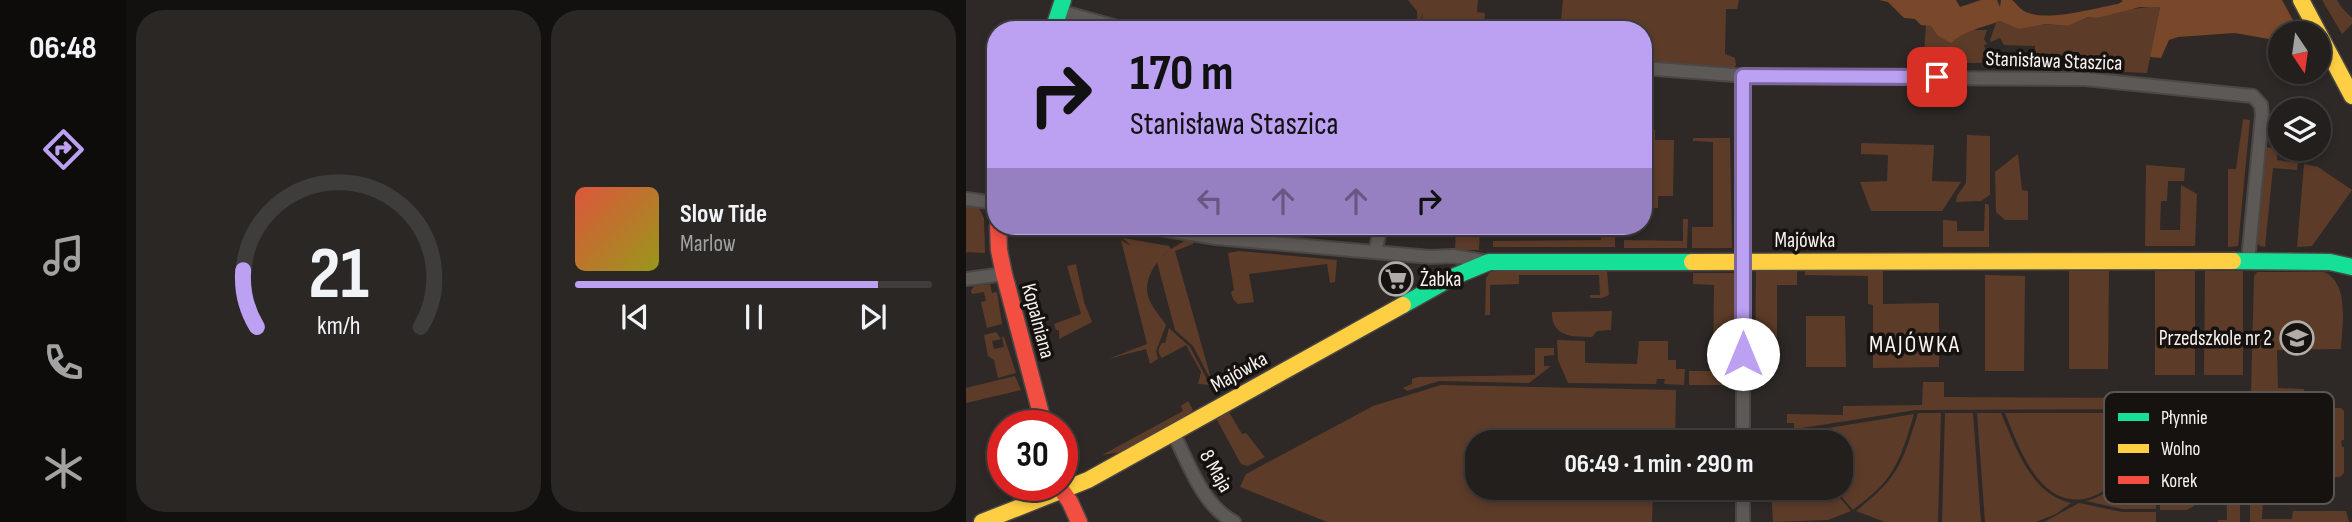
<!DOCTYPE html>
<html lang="pl">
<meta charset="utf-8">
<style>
body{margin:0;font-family:"Sofia Sans Condensed",sans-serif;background:#2a2725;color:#f1f3f6;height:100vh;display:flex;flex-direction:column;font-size:26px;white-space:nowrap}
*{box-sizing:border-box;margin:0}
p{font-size:23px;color:#a2a2a3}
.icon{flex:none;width:38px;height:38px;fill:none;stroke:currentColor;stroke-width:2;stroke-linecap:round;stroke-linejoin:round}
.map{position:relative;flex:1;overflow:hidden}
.sheet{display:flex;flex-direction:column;gap:10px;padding:10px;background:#13110f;width:840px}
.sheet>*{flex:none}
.banner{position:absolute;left:21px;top:21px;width:665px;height:214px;border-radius:28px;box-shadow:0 4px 10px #0003,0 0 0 2px #3f3d3b;background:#bca0f2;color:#111;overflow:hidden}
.needle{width:46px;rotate:167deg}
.controls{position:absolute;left:1302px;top:21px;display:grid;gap:14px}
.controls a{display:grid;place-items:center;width:63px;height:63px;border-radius:50%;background:#221f1c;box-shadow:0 4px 10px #0003,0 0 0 2px #3f3d3b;font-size:35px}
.speed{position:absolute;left:21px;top:410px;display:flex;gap:14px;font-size:35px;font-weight:700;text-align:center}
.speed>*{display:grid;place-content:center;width:91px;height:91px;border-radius:50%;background:#221f1c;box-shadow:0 4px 10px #0003,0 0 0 2px #3f3d3b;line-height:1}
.speed .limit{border:10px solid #d22;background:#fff;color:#111}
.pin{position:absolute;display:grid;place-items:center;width:60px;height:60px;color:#fff;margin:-30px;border-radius:14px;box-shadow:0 4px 10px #0006}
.me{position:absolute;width:77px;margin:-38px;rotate:0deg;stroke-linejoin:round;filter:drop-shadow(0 0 5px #0008)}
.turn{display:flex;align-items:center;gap:24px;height:147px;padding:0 28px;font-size:32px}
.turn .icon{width:91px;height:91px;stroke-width:2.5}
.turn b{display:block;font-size:49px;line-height:60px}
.lanes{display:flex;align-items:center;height:66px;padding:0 28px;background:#0003;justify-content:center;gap:35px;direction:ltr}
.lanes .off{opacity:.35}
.sheet .card{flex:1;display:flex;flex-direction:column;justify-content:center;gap:10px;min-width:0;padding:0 24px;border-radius:28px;background:#2a2725}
.sheet .dial{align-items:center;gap:0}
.dial svg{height:182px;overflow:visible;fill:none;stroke:#3f3d3b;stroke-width:7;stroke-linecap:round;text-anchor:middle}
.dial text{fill:#f1f3f6;stroke:none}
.song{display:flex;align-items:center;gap:21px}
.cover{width:84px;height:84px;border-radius:10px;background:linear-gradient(135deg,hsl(10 70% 55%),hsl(60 70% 35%))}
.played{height:7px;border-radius:4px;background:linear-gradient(90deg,#bca0f2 85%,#3f3d3b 85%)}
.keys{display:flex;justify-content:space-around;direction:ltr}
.sheet .tiles{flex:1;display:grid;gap:10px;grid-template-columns:repeat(2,1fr)}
.trip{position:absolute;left:499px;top:430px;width:388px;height:70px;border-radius:28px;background:#221f1c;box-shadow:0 4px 10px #0003,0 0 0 2px #3f3d3b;font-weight:700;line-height:70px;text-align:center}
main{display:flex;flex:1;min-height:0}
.tabs{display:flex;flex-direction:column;width:126px;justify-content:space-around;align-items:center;background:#0e0c0b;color:#a2a2a3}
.tabs .icon{width:49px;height:49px}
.tabs .current{color:#bca0f2}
.tabs b{font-size:32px;color:#f1f3f6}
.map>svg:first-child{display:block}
</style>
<main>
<nav class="tabs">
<b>06:48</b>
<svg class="icon current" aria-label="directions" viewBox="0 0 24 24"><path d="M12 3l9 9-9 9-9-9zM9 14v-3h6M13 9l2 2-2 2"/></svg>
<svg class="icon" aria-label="music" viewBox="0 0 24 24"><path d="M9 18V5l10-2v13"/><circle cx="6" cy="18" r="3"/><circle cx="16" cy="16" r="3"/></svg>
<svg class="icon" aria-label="phone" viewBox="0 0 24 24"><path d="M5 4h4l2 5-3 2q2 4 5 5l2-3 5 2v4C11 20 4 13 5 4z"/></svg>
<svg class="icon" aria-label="climate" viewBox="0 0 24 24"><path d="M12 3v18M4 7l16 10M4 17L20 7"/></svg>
</nav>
<section class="sheet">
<div class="tiles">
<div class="card dial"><svg viewBox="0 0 100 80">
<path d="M14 69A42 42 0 1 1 86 69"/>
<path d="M14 69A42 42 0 0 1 8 44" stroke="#bca0f2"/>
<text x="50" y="56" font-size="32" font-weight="700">21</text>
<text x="50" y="72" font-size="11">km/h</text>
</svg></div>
<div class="card">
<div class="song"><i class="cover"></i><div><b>Slow Tide</b><p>Marlow</p></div></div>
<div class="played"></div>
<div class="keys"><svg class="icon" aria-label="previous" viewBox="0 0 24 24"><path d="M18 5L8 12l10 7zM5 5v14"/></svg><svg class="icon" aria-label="pause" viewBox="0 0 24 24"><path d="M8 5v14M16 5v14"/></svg><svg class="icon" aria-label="next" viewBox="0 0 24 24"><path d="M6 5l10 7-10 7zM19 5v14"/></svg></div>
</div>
</div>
</section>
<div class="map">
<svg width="1386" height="522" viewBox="0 0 1386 522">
<rect width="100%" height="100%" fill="#2e2926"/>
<path fill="#5d3b29" d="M442,0H512L511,12L519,13L517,30H455L457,12L452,30L451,11Z
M597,0H773L771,9H760L759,54L769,58L770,65L766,70L677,63V30H594Z
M1356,0H1371L1376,8L1386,18V24L1376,34Z
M1191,6L1194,7L1181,73L1068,68L1069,46L1038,45L1034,38L1025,42L1024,40L1030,23L1034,21L1102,26L1122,17L1131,18L1157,10Z
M960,25L965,26L971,35L992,36L1002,30H1021L1018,39L1021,44L1018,45L1022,57H1016V63H952V54H958Z
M1277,119L1284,120L1272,246L1262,247V169H1270Z
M677,129L689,130V140H708L707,196H692V208H677V194H682L683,141L677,140Z
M1001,135L1024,136V195L1015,201L990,202L991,196L1000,183Z
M727,138H764L766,248H726V227H747V142L727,141Z
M895,143L968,145L966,181L995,182L976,211H905L894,182L921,181L922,155L895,154Z
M1300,147L1312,149L1311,160L1332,163L1331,170L1307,168L1299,247L1294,246L1290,242Z
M1052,154L1056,190L1062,191V220H1039L1030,212L1029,172Z
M1338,164L1352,167L1386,190L1346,246L1331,247Z
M1180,165L1219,168L1218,181H1202L1201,201H1195L1194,230H1214L1215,185L1231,194L1229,246H1179Z
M0,204L12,206L18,218L19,253L1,252L0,254Z
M1019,204H1022L1023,207V247H977V220L991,221V231H1018Z
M717,219H722L721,248H658V240L717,241Z
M490,226H514L513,250H489Z
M636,226H649V247H527V241L635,240Z
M157,238L203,246L205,249L220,240L227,242V244L209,251L246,382L227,346L209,330L191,262L203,250C189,262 176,281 183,299C187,309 195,317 200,325L190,351L192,359L184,364L180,349L142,359L181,344L155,240L165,246Z
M273,251L371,260L369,282L364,283L361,264L283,274L288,302L272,304L267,299L265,292L268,290L262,253Z
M110,264L118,302L126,322L93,339V330H90L88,324L115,314L101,266Z
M917,270V304L973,303V367L907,368V305L902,304V276L839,275V271Z
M531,271H641L643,295L636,298H624V295H634L633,275H553V284L524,285V315H519L520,278L524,272Z
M790,271H831V285H811V368H789Z
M1103,271H1143L1142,369H1103Z
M1189,271H1229V375H1189Z
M1239,271H1277V375H1238Z
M1291,272H1358C1384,283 1376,326 1375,349L1311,350L1312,388L1338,389V395H1292L1285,392L1288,276Z
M727,273H768V385H723V371H747L748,285L727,284Z
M1019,275L1059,276L1058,371H1019Z
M24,284L26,293L31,292L36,324L21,328L15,302L20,301L18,292L6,294L5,291L8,286Z
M646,311L645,330L631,331L626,337C607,337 585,337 586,312Z
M840,316H879L880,367H840Z
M203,328L224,347L244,385L232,384L235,372L220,345L196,358C191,353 192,348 196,343H199Z
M30,332L35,339L26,341L28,349L38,347L36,337H38L50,373L32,378L28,360L22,356L18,335Z
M591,340L619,341V363L671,364L673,341H702V360H710V369H719L718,385L698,384L699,379H691L690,384L602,383L592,360Z
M569,348H588V355L578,356V366H585L563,383L473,381L441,391L437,388L446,384V379L452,377L569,375Z
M49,376L55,390L0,403V388Z
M957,382H978V397L1190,398V409L950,410L836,428L828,429V423H821V414L877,415V406L956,405Z
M475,385L710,390L709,443H511V488H708V494H687L686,522H361L274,487L280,474L407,406Z
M222,401L227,410L220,416L154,452L136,455L217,411L215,406Z
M1274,408V522H1252V520H1261L1260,438L1241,437V412L1244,409Z
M1282,408H1375L1378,411V440L1375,441L1376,447H1378V473L1374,477L1287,475L1282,472Z
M1200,411V450H1218V420L1230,418L1232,470L1229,472C1229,483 1234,497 1228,506L1221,510H1194L1195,412Z
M263,412L276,434L280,433L299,457L282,466L275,464L251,420V418Z
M952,413H975L972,522H919L890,511C933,477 936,464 952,413Z
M979,413H1007L1015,522H976Z
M1011,413H1035C1050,448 1065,494 1105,503L1090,514L1070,522H1019Z
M1039,413H1171C1151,436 1159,454 1147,479C1142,489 1133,495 1122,498C1074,510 1053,448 1039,413Z
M1176,413H1191L1190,509H1156L1120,501C1163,490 1148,461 1162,431C1165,424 1171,419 1176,413Z
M948,414C940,441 933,468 913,488C905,496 895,503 887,510L868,488H875V443H842L838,432Z
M805,488H866L885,511L862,520L807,522Z
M1284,500H1297L1296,519H1326L1327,511H1380L1383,522H1284Z
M1113,503L1156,512H1190V522H1078Z"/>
<path fill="#794729" d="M913,0H990L994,7L1015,0H1031L1034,7L1035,0H1046C1050,3 1054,9 1058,11C1079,23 1128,8 1152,4L1157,1L1155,0H1316L1334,33H1314V41L1269,33L1212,37L1203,40L1195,58L1184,57L1194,7H1174L1131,18L1122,17L1102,26L1079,24L1053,29L1034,21C1016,28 999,30 985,43L971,35L965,26L955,25L949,19L938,18L922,2Z"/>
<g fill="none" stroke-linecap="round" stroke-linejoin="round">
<defs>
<path id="street" d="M93,11L162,30
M331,30H347
M677,68L794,77L1119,79L1287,96L1295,105L1296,115L1282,261
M777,76V443
M0,199L30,203
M176,226L250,238L464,257L487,256L523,262
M409,252L415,226
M0,279L38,274
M207,433C223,463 236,505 268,522
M777,522V488"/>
<path id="fast" d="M87,30L97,0
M1267,261L1364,262L1386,267
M437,305L487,277L523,262H726"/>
<path id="slow" d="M1335,0L1386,96
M726,262L1267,261
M16,522L122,480L437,305"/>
<path id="jam" d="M32,226L33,250L38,274L78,425
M92,485L104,502L113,522"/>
</defs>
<use href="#street" stroke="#4b4745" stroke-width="16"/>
<use href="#fast" stroke="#4b4745" stroke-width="19"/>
<use href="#slow" stroke="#4b4745" stroke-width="19"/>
<use href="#jam" stroke="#4b4745" stroke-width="19"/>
<use href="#street" stroke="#5d5956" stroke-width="12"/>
<use href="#fast" stroke="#16e098" stroke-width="16"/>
<use href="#slow" stroke="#ffcf43" stroke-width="16"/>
<use href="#jam" stroke="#f24e42" stroke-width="16"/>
</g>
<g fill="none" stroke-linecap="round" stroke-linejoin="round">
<defs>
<path id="route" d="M777,354V76L971,77"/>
</defs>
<use href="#route" stroke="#7a689d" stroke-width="18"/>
<use href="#route" stroke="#bca0f2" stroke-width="12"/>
</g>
<defs>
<symbol id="supermarket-ring" viewBox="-11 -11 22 22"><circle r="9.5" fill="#16120f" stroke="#b2aca9" stroke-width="1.5"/><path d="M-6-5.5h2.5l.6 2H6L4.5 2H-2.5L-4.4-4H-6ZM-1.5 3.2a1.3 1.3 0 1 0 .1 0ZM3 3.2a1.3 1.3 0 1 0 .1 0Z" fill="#b2aca9"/></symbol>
<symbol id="school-ring" viewBox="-11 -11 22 22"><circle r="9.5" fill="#16120f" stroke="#b2aca9" stroke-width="1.5"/><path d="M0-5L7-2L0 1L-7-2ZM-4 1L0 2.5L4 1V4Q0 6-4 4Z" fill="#b2aca9"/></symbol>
</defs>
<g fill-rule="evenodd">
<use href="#supermarket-ring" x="411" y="260" width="38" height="38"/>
<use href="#school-ring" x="1312" y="319" width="38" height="38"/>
</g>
<g text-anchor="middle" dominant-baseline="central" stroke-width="7" stroke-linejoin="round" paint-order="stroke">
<g font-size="21" fill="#f9f2ef" stroke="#16120f">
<text transform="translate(1088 61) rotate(2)">Stanisława Staszica</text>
<text x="839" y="240">Majówka</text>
<text transform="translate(72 321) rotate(75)">Kopalniana</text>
<text transform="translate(273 372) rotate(-29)">Majówka</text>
<text transform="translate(250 471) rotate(60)">8 Maja</text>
</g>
<g font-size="21" fill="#f9f2ef" stroke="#16120f" text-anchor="start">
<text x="454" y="279">Żabka</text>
<text x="1306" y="338" text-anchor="end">Przedszkole nr 2</text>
</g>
<g font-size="24" letter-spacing="2" fill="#f9f2ef" stroke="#16120f">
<text x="949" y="344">MAJÓWKA</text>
</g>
</g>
<rect x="1138" y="392" width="230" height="112" rx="10" fill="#16120f" stroke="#5a5552" stroke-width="2"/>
<rect x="1152" y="413" width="31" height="8" fill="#16e098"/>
<rect x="1152" y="444" width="31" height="9" fill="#ffcf43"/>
<rect x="1152" y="476" width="31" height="8" fill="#f24e42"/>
<g font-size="19" fill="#f9f2ef">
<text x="1195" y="424">Płynnie</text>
<text x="1195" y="455">Wolno</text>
<text x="1195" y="487">Korek</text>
</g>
</svg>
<div class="controls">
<a><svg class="needle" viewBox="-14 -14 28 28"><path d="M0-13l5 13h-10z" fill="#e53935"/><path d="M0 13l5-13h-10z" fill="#a2a2a3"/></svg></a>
<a><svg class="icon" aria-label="layers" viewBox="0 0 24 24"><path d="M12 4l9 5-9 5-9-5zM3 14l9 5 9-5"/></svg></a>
</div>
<div class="speed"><div class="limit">30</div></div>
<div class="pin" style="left:971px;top:77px;background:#d93025"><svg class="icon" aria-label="arrive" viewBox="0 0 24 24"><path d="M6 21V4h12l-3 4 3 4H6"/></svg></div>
<svg class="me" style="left:777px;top:354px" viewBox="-20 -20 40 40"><circle r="19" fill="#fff"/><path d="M0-13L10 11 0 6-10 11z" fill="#bca0f2"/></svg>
<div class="trip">06:49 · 1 min · 290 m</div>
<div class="banner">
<div class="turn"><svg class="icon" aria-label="right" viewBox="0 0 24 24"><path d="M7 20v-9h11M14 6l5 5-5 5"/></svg><div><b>170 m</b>Stanisława Staszica</div></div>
<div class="lanes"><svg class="icon off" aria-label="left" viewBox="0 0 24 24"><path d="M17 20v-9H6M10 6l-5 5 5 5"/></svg><svg class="icon off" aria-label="ahead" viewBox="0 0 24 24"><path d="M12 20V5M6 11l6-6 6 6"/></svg><svg class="icon off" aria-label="ahead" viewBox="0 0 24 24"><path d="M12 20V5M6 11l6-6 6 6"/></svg><svg class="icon" aria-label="right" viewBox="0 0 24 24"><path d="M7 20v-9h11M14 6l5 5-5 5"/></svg></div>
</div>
</div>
</main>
